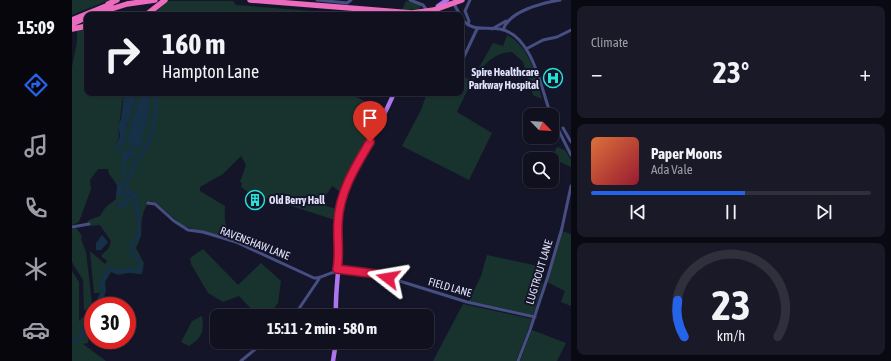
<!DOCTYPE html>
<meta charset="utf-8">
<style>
body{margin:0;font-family:"Asap Condensed",sans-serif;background:#191928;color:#f1f3f6;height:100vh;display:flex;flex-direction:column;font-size:15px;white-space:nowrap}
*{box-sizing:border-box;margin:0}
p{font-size:13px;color:#9c9da4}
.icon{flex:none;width:22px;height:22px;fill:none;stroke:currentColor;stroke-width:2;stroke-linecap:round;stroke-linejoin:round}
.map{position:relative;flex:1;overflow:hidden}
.sheet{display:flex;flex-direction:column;gap:6px;padding:6px;background:#090911;width:320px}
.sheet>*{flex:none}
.guide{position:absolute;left:12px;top:12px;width:380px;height:84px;border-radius:8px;box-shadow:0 1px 3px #0004,0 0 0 1px #30303d;background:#10101f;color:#f1f3f6;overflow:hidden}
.needle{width:26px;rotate:115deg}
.controls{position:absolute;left:451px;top:108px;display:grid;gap:8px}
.controls a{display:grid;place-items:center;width:36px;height:36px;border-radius:8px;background:#10101f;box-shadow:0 1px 3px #0004,0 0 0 1px #30303d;font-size:20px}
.speed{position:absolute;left:12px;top:297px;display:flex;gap:8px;font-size:20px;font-weight:700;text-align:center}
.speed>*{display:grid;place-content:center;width:52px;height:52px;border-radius:50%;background:#10101f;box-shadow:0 1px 3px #0004,0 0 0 1px #30303d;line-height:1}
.speed .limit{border:6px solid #d22;background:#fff;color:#111}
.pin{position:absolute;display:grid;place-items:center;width:34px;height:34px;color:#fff;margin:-41px -17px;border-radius:50% 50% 50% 0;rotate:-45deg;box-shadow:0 0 4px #0007}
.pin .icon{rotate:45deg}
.me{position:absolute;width:44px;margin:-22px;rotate:284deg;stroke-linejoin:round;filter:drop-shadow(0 0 3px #0008)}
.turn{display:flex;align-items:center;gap:14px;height:84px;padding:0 12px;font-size:18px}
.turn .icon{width:52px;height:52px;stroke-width:2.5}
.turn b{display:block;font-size:28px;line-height:34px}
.big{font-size:30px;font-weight:700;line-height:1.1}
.sheet .widget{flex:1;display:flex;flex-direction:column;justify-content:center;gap:6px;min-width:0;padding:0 14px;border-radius:8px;background:#191928}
.sheet .dial{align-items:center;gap:0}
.dial svg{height:104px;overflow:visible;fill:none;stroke:#30303d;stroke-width:7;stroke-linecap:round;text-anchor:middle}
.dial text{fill:#f1f3f6;stroke:none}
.song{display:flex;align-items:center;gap:12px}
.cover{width:48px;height:48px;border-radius:6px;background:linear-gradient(135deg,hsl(20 70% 55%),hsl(350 70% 35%))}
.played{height:4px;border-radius:2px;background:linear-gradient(90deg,#2563eb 55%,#30303d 55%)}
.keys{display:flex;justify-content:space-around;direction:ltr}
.heat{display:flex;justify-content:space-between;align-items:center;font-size:22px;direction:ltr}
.trip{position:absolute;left:138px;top:309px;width:224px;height:40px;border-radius:8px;background:#10101f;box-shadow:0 1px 3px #0004,0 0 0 1px #30303d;font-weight:700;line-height:40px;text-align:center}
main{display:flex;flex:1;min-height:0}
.menu{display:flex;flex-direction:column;width:72px;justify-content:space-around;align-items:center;background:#06060c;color:#9c9da4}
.menu .icon{width:28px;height:28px}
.menu .active{color:#2563eb}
.menu b{font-size:18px;color:#f1f3f6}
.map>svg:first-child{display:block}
</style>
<main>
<nav class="menu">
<b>15:09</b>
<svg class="icon active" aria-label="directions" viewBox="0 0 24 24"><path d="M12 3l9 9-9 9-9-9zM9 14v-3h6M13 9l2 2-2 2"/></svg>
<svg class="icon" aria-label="music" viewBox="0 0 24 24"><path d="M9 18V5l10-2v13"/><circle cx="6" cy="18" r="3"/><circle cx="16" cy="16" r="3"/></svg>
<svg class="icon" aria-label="phone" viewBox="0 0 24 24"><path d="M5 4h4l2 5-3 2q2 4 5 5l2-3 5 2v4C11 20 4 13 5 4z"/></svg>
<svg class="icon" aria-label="climate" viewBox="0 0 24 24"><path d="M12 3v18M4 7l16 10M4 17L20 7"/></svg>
<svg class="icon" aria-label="car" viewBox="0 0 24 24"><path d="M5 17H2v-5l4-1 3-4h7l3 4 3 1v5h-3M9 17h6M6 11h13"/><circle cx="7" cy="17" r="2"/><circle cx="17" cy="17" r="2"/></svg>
</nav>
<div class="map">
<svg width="499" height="361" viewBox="0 0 499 361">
<rect width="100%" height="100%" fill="#151529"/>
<path fill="#18332d" d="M0,0H37L0,15Z
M95,1H161L164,5L292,15H81Z
M334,1L350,5L347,9L330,10Z
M15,29V93H52C49,104 49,115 47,126C45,134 49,134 44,145L54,140V128L65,95L61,93H275L312,110L285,156L269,192L260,186L254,195V206L265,209L263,220L176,192L169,187L170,183L168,182L174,165L169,156L151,174L128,187V191L153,206C152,220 153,229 162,241L111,226L84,203L79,201C64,215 74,231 64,248L72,263L70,274L56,273L46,275L39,272L33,282C35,291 32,299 28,306H21L16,343L11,344L34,361H0V271L7,282V321L13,315L16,308L12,311L11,280L0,262V229L4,228L10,236L9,239L14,252L20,304L25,300L28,293H22L18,251L33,264L35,261L29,256L37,248L39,241L28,225L18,226L14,224L17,220L28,216L33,208L44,199C44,196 45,189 45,186C43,179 36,176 36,169H26L18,180L19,189L7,222L0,225V67C2,55 6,43 5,31Z
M435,35C458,47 464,76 470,99L461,95L451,62L440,52C411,52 396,89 385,112L420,133L397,180L330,146L349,110L355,93H389V76L400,80L421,43L431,46Z
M485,147L493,150L499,160V167L479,158Z
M490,231L499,234V306L489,302L493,291L475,282Z
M131,249L166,285L189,263L209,281L206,303L196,316H186L167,296L151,302L136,293L119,264L118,258Z
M415,255L466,266L463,281L471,283L461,315L397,301L409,276Z
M391,304L460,319L444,361H361Z
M130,316C132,331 131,337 117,346L109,342L120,321Z
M460,330L494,343L485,361H448Z"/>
<path fill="#153047" d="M52,93H61L65,96L54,128V140L47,151L44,152V145L48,136L46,127L49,119Z
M70,93H78L76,120L69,139L72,140L69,148L55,144L59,125Z
M59,147L63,150V155L53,163L54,175L51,176L49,172L50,152Z
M52,178L51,189L61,202L53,207L48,208L45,205L46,201L55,199L51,194L44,199L45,186Z
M30,235L36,242L29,250H24V243Z"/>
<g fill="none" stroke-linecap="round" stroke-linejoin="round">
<path stroke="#153047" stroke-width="1" d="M0,328L12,327"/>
<path stroke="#153047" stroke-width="4" d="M86,14L87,15
M0,343L9,338L16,313L21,305L27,301L32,290L29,284L37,269L47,272L58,270L67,272L69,263L61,253L60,242C63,240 65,239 67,236C68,231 65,201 63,195L57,193C53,185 55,179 60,174C60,162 70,156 75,146C83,130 83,110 86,93"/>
<path stroke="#464e82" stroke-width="3" d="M245,0L275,3L279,0
M338,0L351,5L354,9
M382,4L388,15
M389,18C401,33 412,26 428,29C461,35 469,89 479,115
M396,25L397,21L393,11L398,0
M420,29L434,21
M431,30C437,11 470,3 488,0
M454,49L471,40L485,37L499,30
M389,63L405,29
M480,117L499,155
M491,128L499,142
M76,203L83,204L102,221L116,230L131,232L164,242L242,278C250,279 256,272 265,272
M0,227L17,224
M265,269L305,274L395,302L463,317
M222,316L247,279
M169,361L192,342
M446,361L458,330L476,276L490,228L499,186"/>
<path stroke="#ad76ed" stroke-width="4.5" d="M366,6L375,0
M264,316C263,296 266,278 267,258C268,232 264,208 275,183C289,152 309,125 322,93
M261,361L264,342"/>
<path stroke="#eb6cbe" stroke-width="5.5" d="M178,0L340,13L362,10L390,0
M36,4L45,0
M20,15L55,4L83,0
M74,15L93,0
M0,20L39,4
M0,24L15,17
M0,29L15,26"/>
</g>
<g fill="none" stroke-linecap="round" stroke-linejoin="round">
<defs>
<path id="route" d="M298,142C283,167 267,193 266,223C265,239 268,254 265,269L305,274L316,278"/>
</defs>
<use href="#route" stroke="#92132f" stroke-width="10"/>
<use href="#route" stroke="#e11d48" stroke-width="7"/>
</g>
<defs>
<symbol id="hospital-ring" viewBox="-11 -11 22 22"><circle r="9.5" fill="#151529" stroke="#26e2d6" stroke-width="1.5"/><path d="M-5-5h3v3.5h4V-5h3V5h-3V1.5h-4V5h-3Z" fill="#26e2d6"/></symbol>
<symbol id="building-ring" viewBox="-11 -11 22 22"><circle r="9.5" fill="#151529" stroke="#26e2d6" stroke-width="1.5"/><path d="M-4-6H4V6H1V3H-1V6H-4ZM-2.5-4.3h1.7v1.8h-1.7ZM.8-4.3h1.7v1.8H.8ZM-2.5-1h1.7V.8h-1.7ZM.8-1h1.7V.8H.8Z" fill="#26e2d6"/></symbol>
</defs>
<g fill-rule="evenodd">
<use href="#hospital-ring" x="470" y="67" width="22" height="22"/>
<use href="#building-ring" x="172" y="189" width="22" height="22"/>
</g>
<g text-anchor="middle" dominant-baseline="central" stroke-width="4" stroke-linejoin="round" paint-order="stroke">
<g font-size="11" font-weight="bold" fill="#e1e2fb" stroke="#151529" text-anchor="end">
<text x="467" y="72">Spire Healthcare<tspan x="467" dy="13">Parkway Hospital</tspan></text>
<text x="197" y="200" text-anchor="start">Old Berry Hall</text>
</g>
<g font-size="11" fill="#e1e2fb" stroke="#151529">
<text transform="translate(183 243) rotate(21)">RAVENSHAW LANE</text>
<text transform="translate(467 272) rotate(-73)">LUGTROUT LANE</text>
<text transform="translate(378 287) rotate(16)">FIELD LANE</text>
</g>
</g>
</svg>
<div class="controls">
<a><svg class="needle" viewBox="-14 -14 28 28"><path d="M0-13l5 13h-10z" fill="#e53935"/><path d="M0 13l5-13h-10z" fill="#9c9da4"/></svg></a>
<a><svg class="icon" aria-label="search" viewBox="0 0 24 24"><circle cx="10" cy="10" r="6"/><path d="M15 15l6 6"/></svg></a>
</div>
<div class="speed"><div class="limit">30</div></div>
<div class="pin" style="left:298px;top:142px;background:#d93025"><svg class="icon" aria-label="arrive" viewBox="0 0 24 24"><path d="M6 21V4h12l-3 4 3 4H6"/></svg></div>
<svg class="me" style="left:316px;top:278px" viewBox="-20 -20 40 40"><path d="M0-17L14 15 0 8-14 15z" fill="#e11d48" stroke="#fff" stroke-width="4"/></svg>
<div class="trip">15:11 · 2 min · 580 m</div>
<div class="guide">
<div class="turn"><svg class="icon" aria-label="right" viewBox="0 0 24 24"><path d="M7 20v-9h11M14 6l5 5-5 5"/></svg><div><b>160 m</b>Hampton Lane</div></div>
</div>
</div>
<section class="sheet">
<div class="widget"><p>Climate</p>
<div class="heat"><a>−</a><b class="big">23°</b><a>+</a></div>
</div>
<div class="widget">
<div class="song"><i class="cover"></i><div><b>Paper Moons</b><p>Ada Vale</p></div></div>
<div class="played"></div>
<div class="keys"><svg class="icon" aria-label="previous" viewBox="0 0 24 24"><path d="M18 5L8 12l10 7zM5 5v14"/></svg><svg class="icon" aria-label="pause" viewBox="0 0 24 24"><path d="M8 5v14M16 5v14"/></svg><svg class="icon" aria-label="next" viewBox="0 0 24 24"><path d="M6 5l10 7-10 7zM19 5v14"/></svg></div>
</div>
<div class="widget dial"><svg viewBox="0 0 100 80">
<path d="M14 69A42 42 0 1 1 86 69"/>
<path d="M14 69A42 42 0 0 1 9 41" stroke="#2563eb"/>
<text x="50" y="56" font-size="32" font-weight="700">23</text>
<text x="50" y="72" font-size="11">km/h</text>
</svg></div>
</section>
</main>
